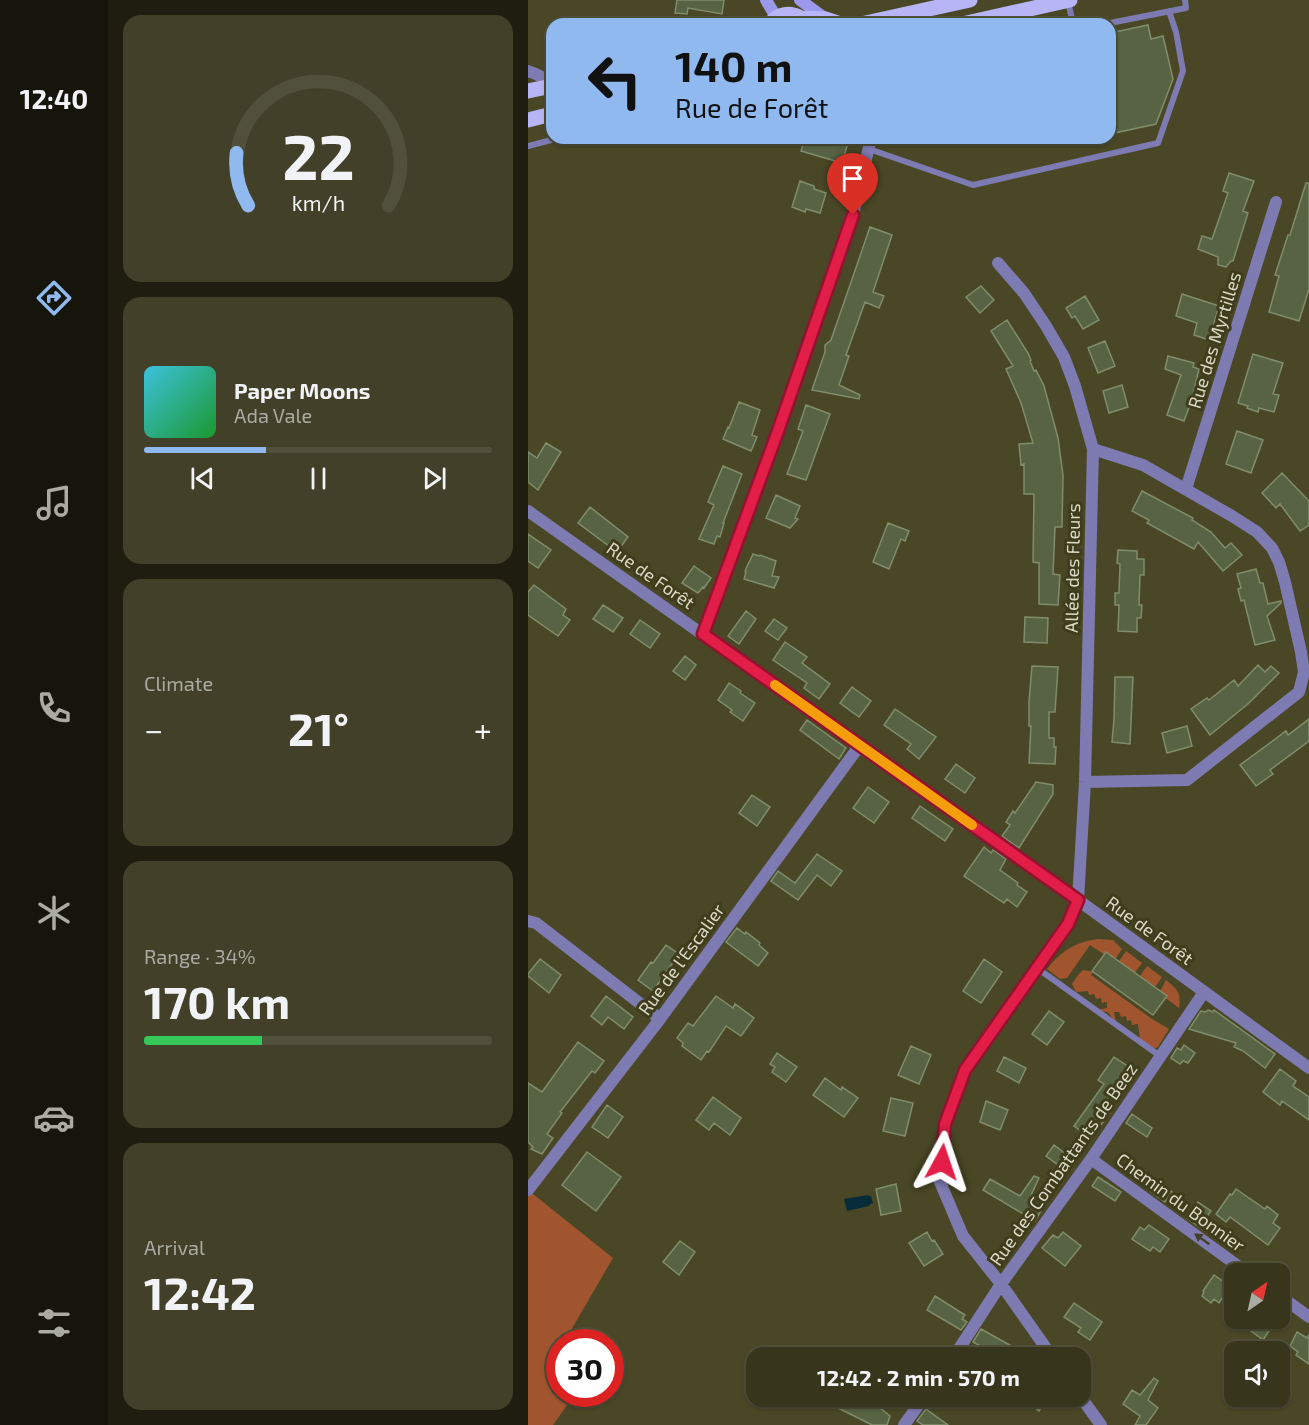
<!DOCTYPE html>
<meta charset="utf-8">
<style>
body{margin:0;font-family:"Exo 2",sans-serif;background:#424029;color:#f1f3f6;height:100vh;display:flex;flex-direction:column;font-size:22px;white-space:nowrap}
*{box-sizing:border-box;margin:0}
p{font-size:20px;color:#aaaba3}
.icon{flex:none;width:33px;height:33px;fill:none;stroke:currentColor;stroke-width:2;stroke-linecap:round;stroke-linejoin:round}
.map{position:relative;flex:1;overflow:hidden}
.details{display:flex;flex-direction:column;gap:15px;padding:15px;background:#1e1d0f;width:420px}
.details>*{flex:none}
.guide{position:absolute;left:18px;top:18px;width:570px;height:126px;border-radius:18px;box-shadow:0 2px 4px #0004,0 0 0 2px #51503b;background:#90b9f0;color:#111;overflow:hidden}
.needle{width:39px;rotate:34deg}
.controls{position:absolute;left:696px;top:1263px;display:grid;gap:12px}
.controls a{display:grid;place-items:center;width:66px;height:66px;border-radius:12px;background:#37351c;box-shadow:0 2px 4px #0004,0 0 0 2px #51503b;font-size:30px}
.speed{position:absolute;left:18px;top:1329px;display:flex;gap:12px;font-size:30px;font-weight:700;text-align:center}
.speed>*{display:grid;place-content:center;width:78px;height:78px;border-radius:50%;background:#37351c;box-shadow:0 2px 4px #0004,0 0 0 2px #51503b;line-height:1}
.speed .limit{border:9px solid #d22;background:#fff;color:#111}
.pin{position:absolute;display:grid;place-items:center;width:51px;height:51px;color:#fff;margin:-62px -26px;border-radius:50% 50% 50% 0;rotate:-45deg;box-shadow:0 0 6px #0007}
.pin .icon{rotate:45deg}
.me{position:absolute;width:66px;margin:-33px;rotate:5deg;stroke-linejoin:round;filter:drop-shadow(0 0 4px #0008)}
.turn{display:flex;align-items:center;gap:21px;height:126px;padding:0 30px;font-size:27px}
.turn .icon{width:78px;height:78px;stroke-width:2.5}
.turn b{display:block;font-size:42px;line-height:51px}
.big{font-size:45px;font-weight:700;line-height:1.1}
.details .widget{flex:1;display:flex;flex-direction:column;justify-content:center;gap:9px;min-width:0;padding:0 21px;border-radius:18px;background:#424029}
.details .dial{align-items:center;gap:0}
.dial svg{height:156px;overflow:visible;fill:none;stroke:#51503b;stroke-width:7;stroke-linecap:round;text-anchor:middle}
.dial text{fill:#f1f3f6;stroke:none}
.song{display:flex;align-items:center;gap:18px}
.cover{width:72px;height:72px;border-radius:9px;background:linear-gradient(135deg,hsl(190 70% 55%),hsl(130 70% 35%))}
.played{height:6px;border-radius:3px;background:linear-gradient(90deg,#90b9f0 35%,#51503b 35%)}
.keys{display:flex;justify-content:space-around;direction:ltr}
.heat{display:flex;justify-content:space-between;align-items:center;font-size:33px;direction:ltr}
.charge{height:9px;border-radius:4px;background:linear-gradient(90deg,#34c759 34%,#51503b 0)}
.trip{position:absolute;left:218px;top:1347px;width:345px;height:60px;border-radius:18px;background:#37351c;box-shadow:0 2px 4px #0004,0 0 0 2px #51503b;font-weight:700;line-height:60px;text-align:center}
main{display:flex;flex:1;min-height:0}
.dock{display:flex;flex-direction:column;width:108px;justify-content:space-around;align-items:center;background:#16150b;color:#aaaba3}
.dock .icon{width:42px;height:42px}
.dock .active{color:#90b9f0}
.dock b{font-size:27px;color:#f1f3f6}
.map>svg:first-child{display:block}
</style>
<main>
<nav class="dock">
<b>12:40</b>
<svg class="icon active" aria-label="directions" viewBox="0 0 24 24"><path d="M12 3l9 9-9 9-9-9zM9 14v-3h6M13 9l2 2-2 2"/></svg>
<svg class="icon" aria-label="music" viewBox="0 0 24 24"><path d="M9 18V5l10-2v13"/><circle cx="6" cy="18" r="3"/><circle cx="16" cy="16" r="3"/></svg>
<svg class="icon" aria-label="phone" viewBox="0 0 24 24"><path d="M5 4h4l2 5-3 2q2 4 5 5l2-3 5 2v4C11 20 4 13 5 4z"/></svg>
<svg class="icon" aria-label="climate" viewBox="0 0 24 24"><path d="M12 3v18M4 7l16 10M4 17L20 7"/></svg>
<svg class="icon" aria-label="car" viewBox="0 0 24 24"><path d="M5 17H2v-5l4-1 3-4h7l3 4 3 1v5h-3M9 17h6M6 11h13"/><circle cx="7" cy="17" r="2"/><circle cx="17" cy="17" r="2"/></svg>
<svg class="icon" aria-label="filters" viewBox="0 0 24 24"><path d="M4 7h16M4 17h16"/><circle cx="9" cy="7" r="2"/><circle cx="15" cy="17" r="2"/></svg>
</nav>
<section class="details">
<div class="widget dial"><svg viewBox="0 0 100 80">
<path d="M14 69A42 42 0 1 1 86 69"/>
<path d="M14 69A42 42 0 0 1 8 42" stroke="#90b9f0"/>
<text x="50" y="56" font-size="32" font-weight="700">22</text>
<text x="50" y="72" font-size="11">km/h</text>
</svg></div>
<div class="widget">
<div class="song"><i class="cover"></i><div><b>Paper Moons</b><p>Ada Vale</p></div></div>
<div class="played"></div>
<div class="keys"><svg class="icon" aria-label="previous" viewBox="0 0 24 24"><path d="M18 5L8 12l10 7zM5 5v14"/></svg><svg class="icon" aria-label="pause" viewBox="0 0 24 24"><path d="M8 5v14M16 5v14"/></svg><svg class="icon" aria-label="next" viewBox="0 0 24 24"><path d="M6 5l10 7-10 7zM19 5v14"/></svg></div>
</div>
<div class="widget"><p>Climate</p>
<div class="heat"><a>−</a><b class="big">21°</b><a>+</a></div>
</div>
<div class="widget"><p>Range · 34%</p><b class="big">170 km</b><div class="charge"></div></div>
<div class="widget"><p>Arrival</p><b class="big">12:42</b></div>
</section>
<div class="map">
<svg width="781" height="1425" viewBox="0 0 781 1425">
<rect width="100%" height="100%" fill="#494725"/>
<path fill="#a1552f" d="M570,939L585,940L594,949L586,961L562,945L539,978L532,979L519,969C533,951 547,942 570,939Z
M598,951L614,963L605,975L589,964Z
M619,966L634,977L625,990L610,979Z
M555,970L565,972L563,975L624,1019L641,1029L630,1047L624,1049L612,1040L610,1024L604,1025L603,1020L599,1021L598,1016L593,1017L591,1012H586L588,1023C584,1020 583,1014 579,1012C575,1011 572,1012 569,1010L579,1008V1002L574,1003L573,998L568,999L566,994L561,995L560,991L548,992L544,984L550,975Z
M638,980C650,990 653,992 651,1008L631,993Z
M0,1190L85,1258L39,1337L46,1342H32V1394H47L25,1425H0Z"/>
<path fill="#062c39" d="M340,1195L341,1196H343L345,1203L342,1204L341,1206L319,1211L316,1199Z"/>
<path fill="#576343" stroke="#808d6b" stroke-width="1.5" d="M149,0H196L194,14L160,8L159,14L147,13Z
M620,25L623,39L635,36L645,79L628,124L582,134V49L585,48L582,33Z
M277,138H308L320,143L314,163L273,151Z
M701,173L726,181L715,211L720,213L705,261H703L698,267L690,265V257L670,249L674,236L684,239L700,193L695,191Z
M272,181L286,186V189L298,193L292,213L278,209L277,212L264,207Z
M778,183H781V289L771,321L741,312L751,276L747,275L760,235H762Z
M342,227L364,235L345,292L356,296L351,308L337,302L318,355L321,356L311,385L332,395L331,399L284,390L297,352V345L303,340Z
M453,286L466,300L452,313L438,297Z
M654,294L691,306L681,340L666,335L669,323L648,316Z
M557,296L571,320L555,329L547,316L544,318L538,308Z
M479,320L500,353L503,360L502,361L506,371L508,370L516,386L530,438L535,475L534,527H527L525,574L532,575L530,605L511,604V563L505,562L506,494H496V464L493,465L491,444L505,443L493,403L478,369L485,366L463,331Z
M577,341L587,366L570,373L560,348Z
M725,354L755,363L745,394L751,395L746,412L731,408L730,412L719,408L720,406L710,403Z
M640,356L666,363L665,367L671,369L664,399L656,421L639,415L653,375L637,369Z
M594,385L600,407L581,413L575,391Z
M211,402L232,410L224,435L229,437L223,451L195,439L200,427L201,428Z
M278,405L302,414L278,480L259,474L275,431L270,429Z
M709,431L735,440L723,473L698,464Z
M18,443L33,452L10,490L0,482V452L9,458Z
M195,466L214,474L195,523H196L192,537L189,536L186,544L171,539L186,505L180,502Z
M754,473L781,501V525L772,531L752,504L748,508L734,493Z
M614,491L665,518L664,520L683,532L697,548L703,543L714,555L695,571L670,542L666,549L619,523L621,520L604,511Z
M248,495L272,506L267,518L270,519L262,528L238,518Z
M62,507L100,537L89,552L50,523Z
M360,523L381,531L377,541L373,539L361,569L345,562Z
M0,534L23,550L10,568L0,561Z
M590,550L609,551V559H616V575H612L611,605H614L613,618H609V632L590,631L591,605H587V593H591L592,564L589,563Z
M225,554L231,556L232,555L248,561L244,576L251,577L246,588L216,579L218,572L217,571Z
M166,566L183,578L176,588L175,587L170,593L154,583Z
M728,569L732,583H735L740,604L753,601V603L739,616L747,640L727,645L716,600L713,601L710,589L713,588L709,574Z
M6,585L38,609L35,615L42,620L30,636L0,615V592Z
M75,605L95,618L85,632L65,619Z
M218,611L228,619L211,644L200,636Z
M497,617L520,618L519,643L496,642Z
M246,619L259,628L250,640L237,631Z
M112,620L132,634L122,648L102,634Z
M257,642L279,657L274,663L302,684L291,699L276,688L279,683L245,660Z
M157,656L168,665L157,680L145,671Z
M730,665L737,672L743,666L751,673L721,703L682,735L663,709L679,698L681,700L706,680L710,686Z
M504,666L530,667L527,712H521V738H526V747H528L527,764L501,763L503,726H501V702Z
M587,677H605L602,744L584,742L586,719Z
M201,683L213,691L212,693L227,703L215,721L202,712L204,710L190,700Z
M324,687L343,701L331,717L312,703Z
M367,709L408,737L391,759L379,749L383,744L356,725Z
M781,719V741L742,770L745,774L728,786L712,765L758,731L760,735Z
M279,720L318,748L311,759L272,730Z
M659,726L664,746L639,753L634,733Z
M428,764L447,778L437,793L417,779Z
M508,782L525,785V794L491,848L474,836L482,825L478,822L485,811L487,813Z
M340,787L361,802L346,823L325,808Z
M224,795L242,807L229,826L211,813Z
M392,806L425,829L417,841L384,818Z
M456,847L463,853L465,850L478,859L472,870L490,883L489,885L499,892L489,907L479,899L476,903L436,876Z
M289,854L314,871L303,886L289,875L270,900L243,881L250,871L267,883Z
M209,928L217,934L218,932L232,943L231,945L240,953L230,966L198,942Z
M138,945L151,954L125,991L110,980L123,962L125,963Z
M578,952L639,996L625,1015L564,971Z
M12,959L33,975L21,993L0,976V974Z
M456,959L474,972L453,1003L435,991Z
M78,996L105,1017L96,1029L80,1017L74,1025L63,1016Z
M188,996L205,1008L207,1004L226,1018L213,1036L198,1026L181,1052L179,1051L173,1060L154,1046L155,1043L149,1038L160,1023L165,1026Z
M680,1010L685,1012L686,1010L747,1054L737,1068L715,1051L706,1047L708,1043L661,1029L673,1011L677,1012Z
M521,1011L536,1022L519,1045L504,1034Z
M50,1042L76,1061L67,1073L64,1071L32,1112L34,1113L19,1134L25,1138L14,1154L3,1149L5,1147L0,1142V1083L14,1092Z
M656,1045L667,1053L660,1063L655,1061L652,1064L643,1058L649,1048L653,1050Z
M383,1046L403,1055L391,1084L370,1075Z
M249,1053L269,1067L258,1082L244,1072L247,1067L242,1064Z
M476,1057L498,1068L491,1083L469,1071Z
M586,1057L601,1067L574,1107L582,1113L563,1138L546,1126L576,1084L570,1080Z
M752,1069L768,1081L765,1086L781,1097V1120L754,1101L752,1105L735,1092Z
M297,1078L313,1090L314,1087L330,1098L316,1117L285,1095Z
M185,1097L213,1118L202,1135L186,1123L181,1130L168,1120Z
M363,1098L385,1103L377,1136L355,1131Z
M458,1101L480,1110L472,1130L452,1122Z
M79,1105L95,1117L80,1138L64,1127Z
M604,1114L624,1128L619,1137L598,1123Z
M556,1136L561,1140L537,1173L529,1168L530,1165L518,1156L526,1145L538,1154Z
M59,1152L93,1177L68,1211L34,1185Z
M506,1176L511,1178L500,1202L514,1209L507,1221L455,1190L462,1179L492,1196Z
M570,1177L593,1192L587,1201L564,1186Z
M628,1182L644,1192L637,1202L622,1191Z
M368,1184L373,1211L353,1215L348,1189Z
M708,1189L737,1209L739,1206L750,1215L745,1223L752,1228L740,1245L702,1217L698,1222L688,1214L702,1194L704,1195Z
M670,1202L683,1211L671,1227L659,1218Z
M621,1225L641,1239L632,1252L625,1247L622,1251L604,1239L612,1227L616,1230Z
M399,1232L404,1241L406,1240L415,1254L396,1266L381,1243Z
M535,1232L553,1246L537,1266L514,1248L525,1235L530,1238Z
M152,1241L167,1252L151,1275L135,1262Z
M686,1275L702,1286L691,1303L686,1299L683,1303L674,1296L676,1292L675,1291Z
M407,1296L437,1315L434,1319L439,1322L433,1330L399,1310Z
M546,1303L574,1322L562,1340L550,1332L553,1328L536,1317Z
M706,1318H729L743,1328L735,1340Z
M453,1329L505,1358H474L445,1342Z
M769,1332L779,1338L781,1335V1364L768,1355L770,1352L762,1346Z
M626,1378L630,1381L620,1400L630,1408L618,1425H607L612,1416L595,1404L604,1390L612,1395Z
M286,1396H333L346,1403L362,1416L359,1425H344Z
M490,1396H520L511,1411Z
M398,1409L420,1425H395L389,1421Z"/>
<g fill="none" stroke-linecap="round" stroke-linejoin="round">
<path stroke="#7d7bb1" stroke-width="6" d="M540,1L545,24
M577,24L658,8L657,0
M0,146L31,138
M341,149L445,185L630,143L655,71L648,32L641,11
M509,968L632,1056"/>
<path stroke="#7d7bb1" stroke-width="12" d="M0,71L8,74L24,83
M470,263L496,293L518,326L536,357L547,386L565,449L557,782L550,900L540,924L437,1070L417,1124L412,1182L435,1236L473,1284L525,1358
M658,489L748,202
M0,511L550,900L781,1068
M175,634L250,431L325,215L343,138
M557,782L659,780L771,692L776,672L773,652L757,582L751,562L744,548L729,532L704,516L615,465L565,449
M0,921L8,923L132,1019
M563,1159L721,1274
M0,1190L132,1019L332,745
M752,1296L781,1317
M425,1358L473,1284L563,1159L676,992
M552,1396L573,1425
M376,1425L397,1396"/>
<path stroke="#9c98ec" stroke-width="12" d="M238,0L248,17
M272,0L298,19"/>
<path stroke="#b7b5f5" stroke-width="15" d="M242,24C250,13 262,12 273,18L298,19L313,24
M333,24L442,0
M434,24L542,0
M0,91L24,86
M0,120L24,114"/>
</g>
<defs><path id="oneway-solid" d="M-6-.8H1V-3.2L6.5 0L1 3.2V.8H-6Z" transform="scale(1.5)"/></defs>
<use fill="#424022" href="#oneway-solid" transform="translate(674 1239) rotate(-144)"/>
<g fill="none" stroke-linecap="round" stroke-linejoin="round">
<defs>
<path id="route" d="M325,215L250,431L175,634L550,900L540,924L437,1070L417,1124L414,1162"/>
</defs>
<use href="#route" stroke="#92132f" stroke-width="15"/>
<use href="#route" stroke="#e11d48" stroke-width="10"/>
<path stroke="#f59e0b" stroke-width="10" d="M247,685L444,825"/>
</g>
<g text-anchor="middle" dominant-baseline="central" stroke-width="6" stroke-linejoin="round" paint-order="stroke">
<g font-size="18" fill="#dbdac7" stroke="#3f3d1b">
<text transform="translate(686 340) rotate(-73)">Rue des Myrtilles</text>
<text transform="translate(544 568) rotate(-89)">Allée des Fleurs</text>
<text transform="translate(123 575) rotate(35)">Rue de Forêt</text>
<text transform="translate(622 930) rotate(36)">Rue de Forêt</text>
<text transform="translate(153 959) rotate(-54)">Rue de l'Escalier</text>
<text transform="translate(535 1164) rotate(-55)">Rue des Combattants de Beez</text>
<text transform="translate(653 1202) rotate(36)">Chemin du Bonnier</text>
</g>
</g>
</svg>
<div class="controls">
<a><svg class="needle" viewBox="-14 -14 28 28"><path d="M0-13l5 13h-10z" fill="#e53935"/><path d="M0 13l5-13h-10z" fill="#aaaba3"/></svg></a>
<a><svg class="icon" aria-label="sound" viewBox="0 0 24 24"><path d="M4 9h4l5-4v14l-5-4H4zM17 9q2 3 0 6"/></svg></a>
</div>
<div class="speed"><div class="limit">30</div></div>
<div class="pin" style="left:325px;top:215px;background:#d93025"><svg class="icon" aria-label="arrive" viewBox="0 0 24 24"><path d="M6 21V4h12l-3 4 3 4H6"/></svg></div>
<svg class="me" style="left:414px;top:1162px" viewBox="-20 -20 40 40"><path d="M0-17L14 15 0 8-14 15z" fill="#e11d48" stroke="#fff" stroke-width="4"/></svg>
<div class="trip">12:42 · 2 min · 570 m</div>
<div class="guide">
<div class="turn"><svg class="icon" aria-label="left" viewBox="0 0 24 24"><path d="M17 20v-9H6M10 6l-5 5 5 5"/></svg><div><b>140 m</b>Rue de Forêt</div></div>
</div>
</div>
</main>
